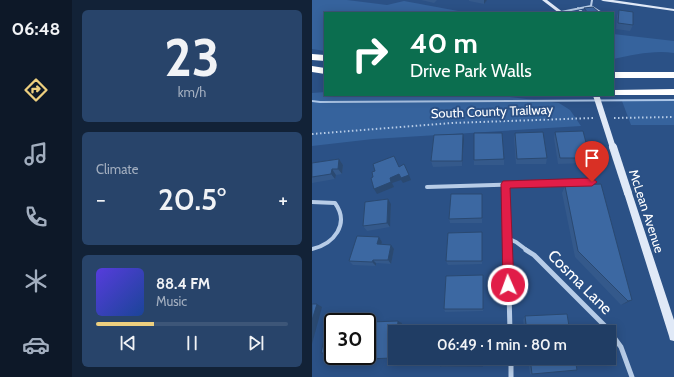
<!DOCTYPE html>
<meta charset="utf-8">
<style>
body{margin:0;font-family:Cabin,sans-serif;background:#28446a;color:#f1f3f6;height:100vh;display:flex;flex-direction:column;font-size:15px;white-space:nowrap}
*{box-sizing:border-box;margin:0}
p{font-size:13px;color:#a2aebf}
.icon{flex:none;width:22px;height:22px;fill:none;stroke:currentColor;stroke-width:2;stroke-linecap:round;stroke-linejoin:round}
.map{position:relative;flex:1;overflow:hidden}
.drawer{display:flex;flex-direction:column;gap:10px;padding:10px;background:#122237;width:240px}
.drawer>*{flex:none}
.guide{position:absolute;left:12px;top:12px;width:290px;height:84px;border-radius:0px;box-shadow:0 2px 10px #0003,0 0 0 1px #3d5678;background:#0b6e4f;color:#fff;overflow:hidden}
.speed{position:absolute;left:12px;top:313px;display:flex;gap:8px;font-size:20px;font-weight:700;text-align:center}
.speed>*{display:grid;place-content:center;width:52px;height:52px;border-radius:50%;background:#203d64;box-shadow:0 2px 10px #0003,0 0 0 1px #3d5678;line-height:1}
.speed .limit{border:2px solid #111;border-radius:6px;background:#fff;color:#111}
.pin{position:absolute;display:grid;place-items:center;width:34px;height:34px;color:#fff;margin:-41px -17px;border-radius:50% 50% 50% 0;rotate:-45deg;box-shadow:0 0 4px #0007}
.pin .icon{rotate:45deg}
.me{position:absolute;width:44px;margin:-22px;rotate:358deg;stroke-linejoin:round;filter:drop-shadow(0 0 3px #0008)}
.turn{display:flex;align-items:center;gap:14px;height:84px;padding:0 20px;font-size:18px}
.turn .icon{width:52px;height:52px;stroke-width:2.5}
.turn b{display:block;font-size:28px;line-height:34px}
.big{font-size:30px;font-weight:600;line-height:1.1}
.drawer .card{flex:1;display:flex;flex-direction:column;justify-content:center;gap:6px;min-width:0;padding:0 14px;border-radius:6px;background:#28446a}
.drawer .dial{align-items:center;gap:0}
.dial b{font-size:52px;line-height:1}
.song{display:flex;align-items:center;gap:12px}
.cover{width:48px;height:48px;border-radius:6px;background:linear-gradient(135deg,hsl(250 70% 55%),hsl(220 70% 35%))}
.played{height:4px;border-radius:2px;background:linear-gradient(90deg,#edcf7f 30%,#3d5678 30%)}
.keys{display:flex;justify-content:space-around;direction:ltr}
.heat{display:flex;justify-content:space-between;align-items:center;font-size:22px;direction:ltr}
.trip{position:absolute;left:76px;top:325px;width:228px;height:40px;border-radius:0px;background:#203d64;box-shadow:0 2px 10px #0003,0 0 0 1px #3d5678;font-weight:600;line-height:40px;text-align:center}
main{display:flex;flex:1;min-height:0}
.menu{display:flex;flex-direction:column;width:72px;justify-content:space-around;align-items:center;background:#0d1828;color:#a2aebf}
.menu .icon{width:28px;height:28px}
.menu .selected{color:#edcf7f}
.menu b{font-size:18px;color:#f1f3f6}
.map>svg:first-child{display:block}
</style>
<main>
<nav class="menu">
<b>06:48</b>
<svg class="icon selected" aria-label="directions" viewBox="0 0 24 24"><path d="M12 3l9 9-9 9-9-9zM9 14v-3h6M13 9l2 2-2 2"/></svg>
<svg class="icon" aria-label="music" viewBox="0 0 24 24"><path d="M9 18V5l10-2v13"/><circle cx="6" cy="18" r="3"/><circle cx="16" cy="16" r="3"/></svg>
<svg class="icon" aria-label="phone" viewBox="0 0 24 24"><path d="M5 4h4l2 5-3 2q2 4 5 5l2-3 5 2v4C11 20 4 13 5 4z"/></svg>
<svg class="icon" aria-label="climate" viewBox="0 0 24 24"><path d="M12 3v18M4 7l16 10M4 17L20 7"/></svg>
<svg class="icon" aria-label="car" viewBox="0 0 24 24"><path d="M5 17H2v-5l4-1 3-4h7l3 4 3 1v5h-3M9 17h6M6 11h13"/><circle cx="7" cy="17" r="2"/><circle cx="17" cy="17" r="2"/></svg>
</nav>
<section class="drawer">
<div class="card dial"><b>23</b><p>km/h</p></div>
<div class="card"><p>Climate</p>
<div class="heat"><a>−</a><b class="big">20.5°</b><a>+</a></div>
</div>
<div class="card">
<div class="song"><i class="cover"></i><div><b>88.4 FM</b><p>Music</p></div></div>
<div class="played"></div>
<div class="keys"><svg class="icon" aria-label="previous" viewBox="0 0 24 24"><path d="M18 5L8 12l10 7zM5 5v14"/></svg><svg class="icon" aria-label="pause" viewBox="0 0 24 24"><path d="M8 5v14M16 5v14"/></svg><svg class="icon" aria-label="next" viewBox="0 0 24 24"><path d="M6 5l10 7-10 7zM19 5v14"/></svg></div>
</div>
</section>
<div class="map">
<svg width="362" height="377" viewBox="0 0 362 377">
<rect width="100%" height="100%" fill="#2b5186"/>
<path fill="#36639d" d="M0,0H35L75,5L92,1L157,13H13V51L0,49Z
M301,34L362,41V53C341,50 322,55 301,59Z
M13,92V95H182L247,103L258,110L269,126L61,139L0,146V93Z
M362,100V125H319L310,101Z"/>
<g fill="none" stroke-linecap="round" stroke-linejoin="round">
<path fill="#acc6e7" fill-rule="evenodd" d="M362,99V101L8,103L0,102V100L8,101Z"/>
<path stroke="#b7cce7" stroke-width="2" stroke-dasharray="1.5 2.5" stroke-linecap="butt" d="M302,118L362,117
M0,134L140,123L281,118"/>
<path stroke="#b7cce7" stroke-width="2" d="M279,6L280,0
M266,8L271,13
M249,12L279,6L290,13"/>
<path stroke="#b7cce7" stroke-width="4" d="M194,184L196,251
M115,187L280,182
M0,202L23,203C38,224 22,244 0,249
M195,238L204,242L216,251"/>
<path stroke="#b7cce7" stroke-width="5" d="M196,250L198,332
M214,250L222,255L295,328L309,347L320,377
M199,358V377"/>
<path fill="#e0e9f7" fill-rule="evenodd" d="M230,0H235L252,13H247Z
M289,0H301L362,9V11L291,1Z
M316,190L319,191L320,193L362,320V341L358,340L357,336L312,193L313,191Z"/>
<path fill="#fff" fill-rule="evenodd" d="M0,54L13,55V61L0,60Z
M0,66L13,68V74L0,72Z
M301,72H362V78H301Z
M362,89V95H297H301V90Z"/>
<path stroke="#e0e9f7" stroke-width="6" d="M284,95L301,148"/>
<path stroke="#e0e9f7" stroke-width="8" d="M301,147L316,193"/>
</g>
<path fill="#34598b" d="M109,0H125L122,3Z
M157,0H175L172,4L157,1Z
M272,8L288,13H273L271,12Z
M307,10L321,25L318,31L304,29L305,16Z
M243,132L278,158L276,163L246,164L242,138Z
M203,133L235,158L234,164H204L202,138Z
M152,140L150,166L121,167L119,161Z
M27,159L31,165L30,174L24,175L23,179L0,183V163Z
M192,159V165H162V160Z
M253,186L320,300L314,303L309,305L263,257L250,193Z
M170,194V223H138L137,219Z
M79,204L78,227L55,231L51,226Z
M170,232V264L136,265L134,261Z
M67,237L70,242L69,244L82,249L79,264L64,263V266L41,265L37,261Z
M171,278V311L133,312L132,309Z
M213,316L258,332H213L211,320Z
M86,321L90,323L83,358H85V359H52Z
M21,326V354H15L9,353Z
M171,358V366L130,367L128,366Z
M216,358H263L261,371L218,374Z"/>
<path fill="#2a4971" d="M172,0H175L172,4Z
M151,134L152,140L150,166V161Z
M27,159L31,165L30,174L26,169Z
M20,169L24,175L23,179L19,174Z
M87,174L97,175L99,180L91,183L89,180L80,183L82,187L65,194L62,189L78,178Z
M76,199L79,204L78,227L75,223Z
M67,237L70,242L68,248L65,244Z
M79,245L82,249L79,264L76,260Z
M61,260L64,263V266L60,262Z
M320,300L314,303L309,305L316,301Z
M5,304L10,307L0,344V320Z
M86,321L90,323L88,332H85Z
M83,346V358H85V359L81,358Z"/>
<path fill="#3c68a2" stroke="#2a4971" d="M281,7L288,13H276L272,8Z
M307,10L321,12V25L306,23Z
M271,131L278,158H248L243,132Z
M231,132L235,158L205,159L203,133Z
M162,133H190L192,159L162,160Z
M151,134L150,161H119L122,135Z
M82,156L87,167L92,164L97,175L89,178L87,174L78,178L79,182L62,189L59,178L61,177L60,172L63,171L61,164Z
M27,159L26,169H20L19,174L0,177V163Z
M289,184L320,300L316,301L266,251L253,186Z
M139,194H170V218L137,219Z
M76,199L75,223L51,226L53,202Z
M170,232V261H134L136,233Z
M45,236L67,237L65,244L79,245L76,260H61L60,262L37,261Z
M171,275V309H132L134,276Z
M0,304H5L0,320Z
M255,314L258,332H215L213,316Z
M86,321L85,332H83V346L81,358L52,359L53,356H55V343L59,322Z
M171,325V332H130L131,326Z
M15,326H21V353H9Z
M128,358H171V366H128Z
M218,358H263L265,370L220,374Z"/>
<path fill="#e11d48" stroke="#92132f" d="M280,178L285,182L280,186L198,188L202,285L200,289L196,291L193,289L191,285L189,184L191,181Z"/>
<g text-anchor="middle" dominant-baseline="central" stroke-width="4" stroke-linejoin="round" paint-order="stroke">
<g font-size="13" fill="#fff" stroke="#2b5186">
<text transform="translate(180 111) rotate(-2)">South County Trailway</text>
<text transform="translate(335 211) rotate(72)">McLean Avenue</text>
</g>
<g font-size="16" fill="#fff" stroke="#2b5186">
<text transform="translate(268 282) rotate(45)">Cosma Lane</text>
</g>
</g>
</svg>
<div class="speed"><div class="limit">30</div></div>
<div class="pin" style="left:280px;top:182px;background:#d93025"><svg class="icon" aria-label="arrive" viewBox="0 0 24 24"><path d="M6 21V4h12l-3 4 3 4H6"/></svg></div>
<svg class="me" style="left:196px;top:285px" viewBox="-20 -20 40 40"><circle r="17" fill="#e11d48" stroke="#fff" stroke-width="3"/><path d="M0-11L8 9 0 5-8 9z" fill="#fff"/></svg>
<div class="trip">06:49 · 1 min · 80 m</div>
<div class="guide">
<div class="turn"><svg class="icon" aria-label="right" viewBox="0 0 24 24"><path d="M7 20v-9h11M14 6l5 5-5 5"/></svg><div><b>40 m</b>Drive Park Walls</div></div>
</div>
</div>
</main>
